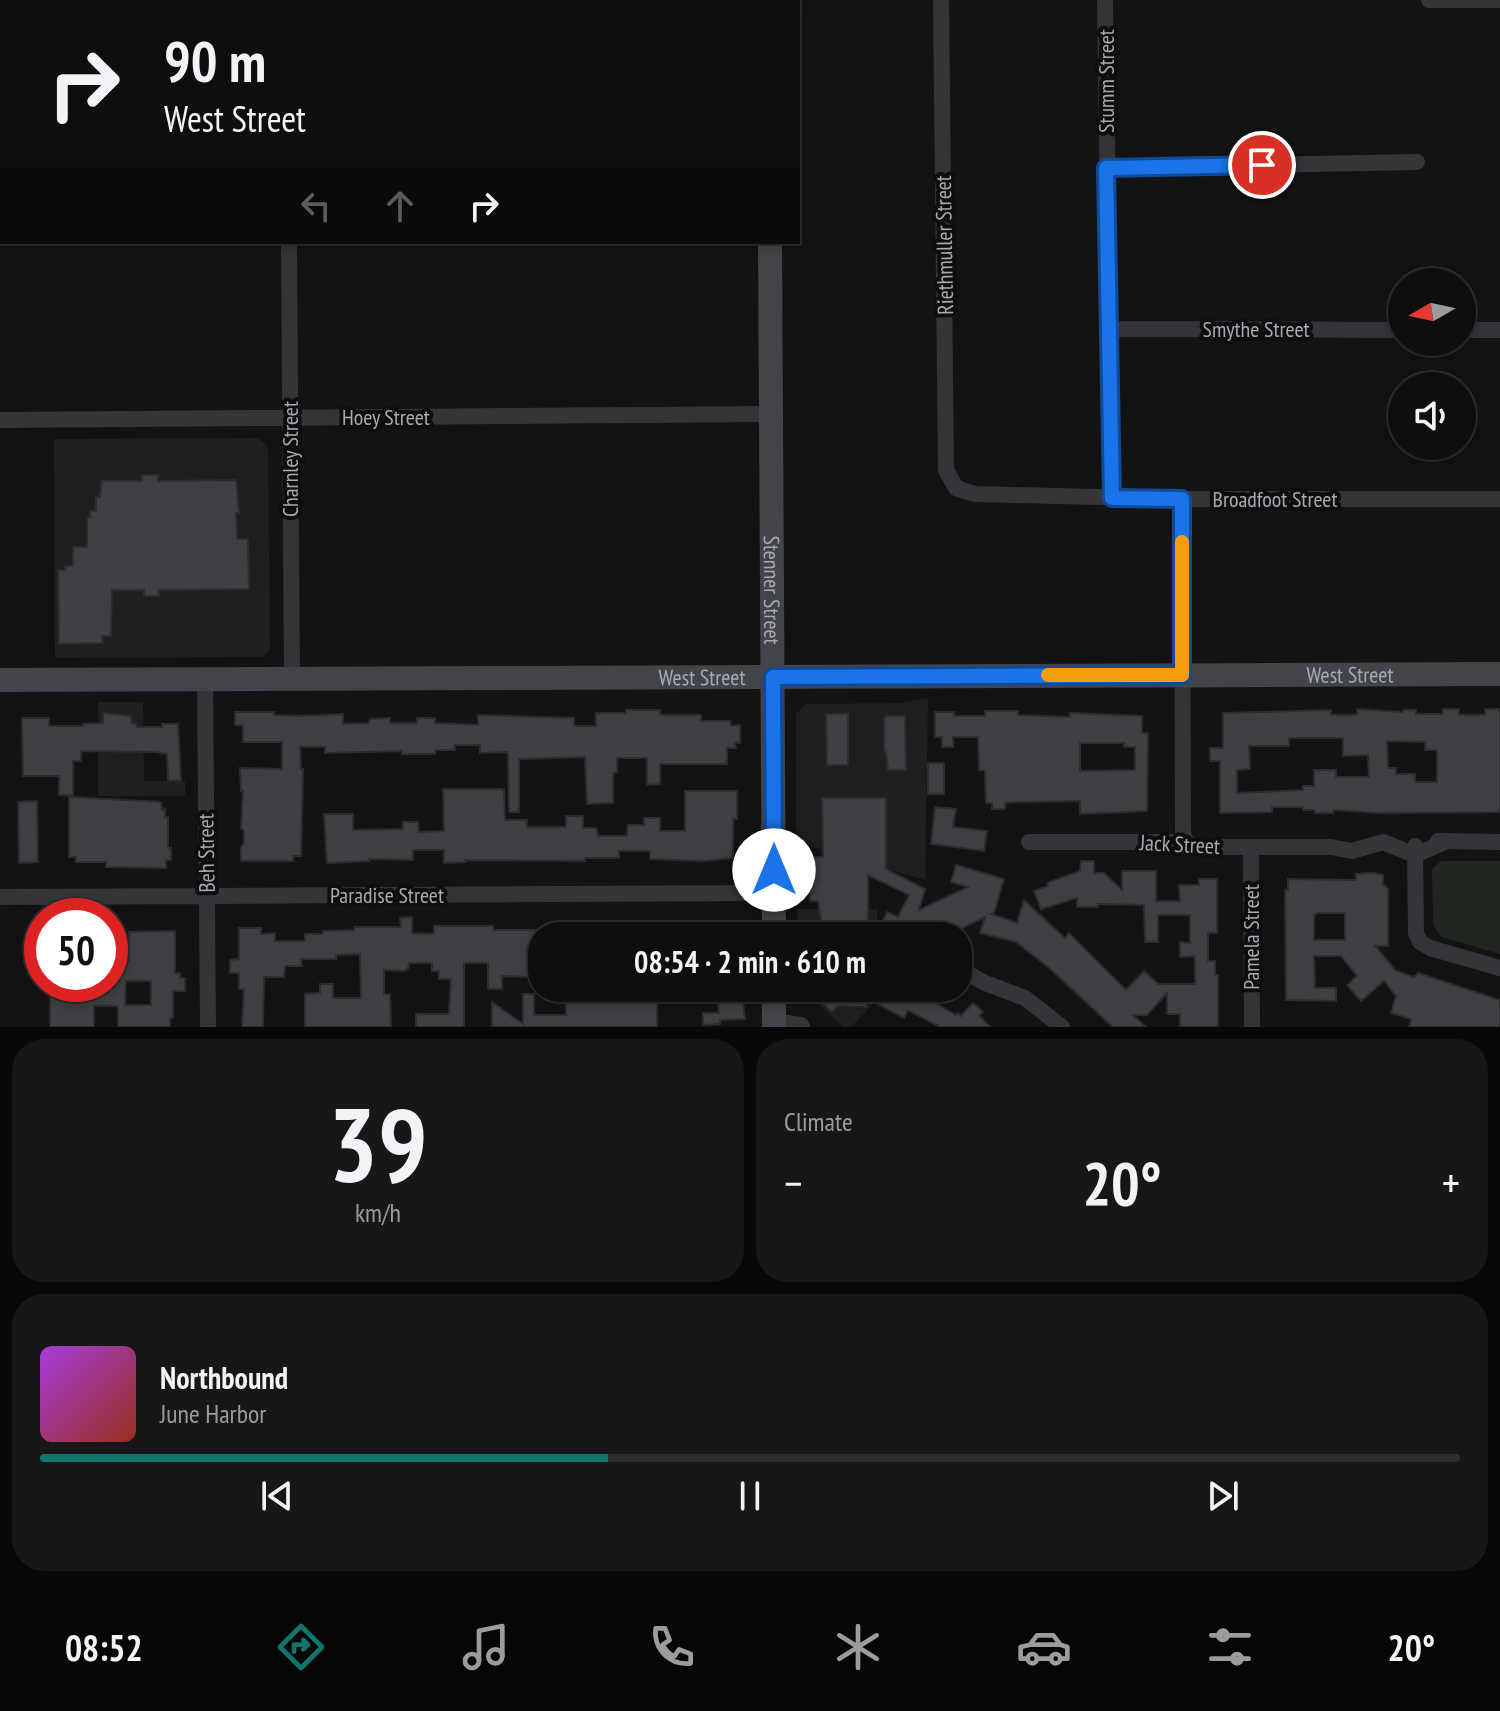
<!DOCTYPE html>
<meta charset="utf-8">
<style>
body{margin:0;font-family:"PT Sans Narrow",sans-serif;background:#171718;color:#f1f3f6;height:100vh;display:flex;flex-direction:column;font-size:30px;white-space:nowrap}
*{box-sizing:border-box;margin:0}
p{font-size:26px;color:#9b9c9e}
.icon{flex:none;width:44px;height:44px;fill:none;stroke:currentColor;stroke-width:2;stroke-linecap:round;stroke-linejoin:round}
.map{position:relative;height:1027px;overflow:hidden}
.panel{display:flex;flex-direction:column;gap:12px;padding:12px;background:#080808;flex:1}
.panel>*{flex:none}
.top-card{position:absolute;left:0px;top:0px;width:800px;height:244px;box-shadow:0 4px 12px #0003,0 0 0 2px #2e2e2f;background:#0e0e0f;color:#f1f3f6;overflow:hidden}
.needle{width:52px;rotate:261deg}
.controls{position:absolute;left:1388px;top:268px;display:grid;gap:16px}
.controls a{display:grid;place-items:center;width:88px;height:88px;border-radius:50%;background:#0e0e0f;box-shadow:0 4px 12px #0003,0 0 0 2px #2e2e2f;font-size:40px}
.speed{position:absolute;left:24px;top:898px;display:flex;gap:16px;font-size:40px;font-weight:700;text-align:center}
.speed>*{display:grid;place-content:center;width:104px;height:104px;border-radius:50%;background:#0e0e0f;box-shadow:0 4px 12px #0003,0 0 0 2px #2e2e2f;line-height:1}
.speed .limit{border:12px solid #d22;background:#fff;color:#111}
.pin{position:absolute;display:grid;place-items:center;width:68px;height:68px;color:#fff;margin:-34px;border:4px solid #fff;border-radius:50%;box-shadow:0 2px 8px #0007}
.me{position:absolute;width:88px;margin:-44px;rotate:0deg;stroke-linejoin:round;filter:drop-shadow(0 0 6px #0008)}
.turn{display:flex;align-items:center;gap:28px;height:168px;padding:0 32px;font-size:36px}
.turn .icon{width:104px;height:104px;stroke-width:2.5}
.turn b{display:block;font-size:56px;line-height:68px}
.lanes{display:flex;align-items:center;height:76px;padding:0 32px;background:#0003;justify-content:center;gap:40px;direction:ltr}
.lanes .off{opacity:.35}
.big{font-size:60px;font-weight:600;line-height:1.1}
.panel .widget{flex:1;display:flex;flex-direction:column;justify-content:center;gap:12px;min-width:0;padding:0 28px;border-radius:32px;background:#171718}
.panel .dial{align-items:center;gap:0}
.dial b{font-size:104px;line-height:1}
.song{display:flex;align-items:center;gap:24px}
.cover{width:96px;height:96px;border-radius:12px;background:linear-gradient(135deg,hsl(280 70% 55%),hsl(10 70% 35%))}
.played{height:8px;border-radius:4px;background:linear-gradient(90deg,#0f766e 40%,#2e2e2f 40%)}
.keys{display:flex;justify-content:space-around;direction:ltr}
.heat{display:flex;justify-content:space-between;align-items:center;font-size:44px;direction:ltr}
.panel .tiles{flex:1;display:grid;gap:12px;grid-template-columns:1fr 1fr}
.widget:last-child{grid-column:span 2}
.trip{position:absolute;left:528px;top:922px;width:444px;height:80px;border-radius:32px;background:#0e0e0f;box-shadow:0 4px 12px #0003,0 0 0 2px #2e2e2f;font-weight:600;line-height:80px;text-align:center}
.tabs{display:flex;height:128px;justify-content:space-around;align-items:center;background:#060606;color:#9b9c9e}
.tabs .icon{width:56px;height:56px}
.tabs .on{color:#0f766e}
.tabs b{font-size:36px;color:#f1f3f6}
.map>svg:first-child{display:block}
</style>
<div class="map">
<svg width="1500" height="1027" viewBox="0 0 1500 1027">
<rect width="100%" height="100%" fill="#131314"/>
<path fill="#1f1f21" d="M258,438L268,447L270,650L262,657L55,658L54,439Z
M928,698L925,880L796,842V714L806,704L900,703Z
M98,702H143L144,781H185V796H98Z
M797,909H877V936H797Z
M801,988H877L878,999L851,1027H843Z"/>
<path fill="#1f2720" d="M1441,861H1500V954L1441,937L1433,925L1432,869Z"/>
<path fill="#404044" stroke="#2d2d30" stroke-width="2" fill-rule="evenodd" d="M142,475H158V481L236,480L239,513H236L237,539H248L249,589L159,590V596H144V590H112L111,636H102L103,643L59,644L58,570H65V566H73V547H87V518H90V511H96V497H100L102,481H142Z
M1357,709L1402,712L1404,710H1416V714H1443V709H1459V715H1485V709H1500V812L1382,813L1333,810V813H1315V810H1303V807H1272V812L1220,813V761H1210V748H1223V713L1331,710V715H1353L1357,714ZM1289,738H1343V756L1368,755L1369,777H1336V770H1314V786H1303V790L1237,793V770L1250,769L1249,746H1289ZM1387,741L1425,742V750H1437V782H1415V774H1396V768H1388Z
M626,710H660V715H701V721H730L731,726L740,725V743H735L736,748H727V764H660V784L647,785V758H617V772L613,773V803L587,804L585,757L519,759V812H509L508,752L480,753V745H455V750H435V754H402V751L325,753V747H300L301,769H303L301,856H293V861H241V847L244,843V831L241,828L243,791H241L240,768L282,769V742H243V725H235V712H274V715L300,716L343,714V724L368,723L370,719L390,718V723H417V718H435V723L478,725V715L574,718V726H596V713H626Z
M985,711H1018V715L1043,716L1070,717V713L1142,716V733H1148L1147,811L1080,814V801L1013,802L1005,803V809H992V803H986L985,770H979L978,737H953V747H942V737H935V712H954V716H985ZM1080,743H1124V747H1135V770L1080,771Z
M103,713L131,716L132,724H137V727H162V724H178L181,780L168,781L167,754L156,752L81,751V761H73V795H59V776H23L22,718H49V726H83V724L103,723Z
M826,714H848V765H827Z
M886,716H905L906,770H888L886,752H884V719Z
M928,763H944V794H928Z
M443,789H504L505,820H527V827H566V816H583V828H596L598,836H627L628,825H644V818H660V831H685V791H737V819H733V858L704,861L650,859V851H619V858H585V861L465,860V862L444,863V850H413V860L369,859V861L327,863L324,814H353V830L403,829V822H418L419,832L444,831Z
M69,797L161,802L162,810L165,809V817H168V848H171V860H166V868L106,867V862H76V857H69Z
M822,798H886V869L925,889L919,910L968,887L951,882L956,865L1004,879L994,913L991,914L1017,923L1024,900L1065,938L1069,933L1126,990L1144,971L1158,984H1195V956L1180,957V942L1190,943V915H1158V942H1145L1144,905L1098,904V907H1077V898L1041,909L1034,891L1048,886L1047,883L1080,871L1081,861H1094V873H1104L1122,890V871H1156V901H1180L1179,885H1199V879H1217V933H1208V961H1215V975H1218V1025L1214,1027H1180V1014H1167V993L1147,1015H1133L1146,1027H1113L1048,967L1016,942L980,933L985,917L946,936H875L887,912L898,917L909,895L868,875V936H824L818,901H810L809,857H823Z
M37,801L38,862L19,863L18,802Z
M935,807L956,809L953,827L987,831L984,851L931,844Z
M1374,873L1383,875V884L1388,889V946H1375L1396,971L1414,977L1418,973L1500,1000V1027H1409L1411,1019L1391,1013L1396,996L1384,981L1361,1001L1347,985L1357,976L1341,956H1314L1315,988H1336V1001L1286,1000L1285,890H1288V879L1356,880V874ZM1318,913H1345V940H1314V915Z
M412,917V933L434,934V926H493L494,930H542V966H528L529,977L502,976V989H488V963H464V1027H416V1014H449L451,979H439V971H432V963H409L408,969L404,971L384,970V994H390L391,1027H305V994L320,993V984H333V998H361L360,954L336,955V959H301L302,966H285L284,977H264L263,1027H242L244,989H239V973H230V960L239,959V928H261V934L275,933V941H305V934H323V931L354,930V927H401L400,918Z
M175,931V973H180V978H185V991H173V1018H170V1027H118V1006H94V1027H50V993H66L74,985L80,991L87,984H110V941L129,960V932ZM126,981H151V1005H125Z
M566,988L639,991V999L657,1000V1027H492V1002L523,1024V994H534V1015H566Z
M824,988H910L956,1015L958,1013L961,1016L973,1003L983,1012L979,1016L991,1027H940L908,1010L904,1018L866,998V1007L837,1006L832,1012L824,1005Z
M723,992H742L745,1019L720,1020V1024L703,1025V1013H719L718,1000H723Z"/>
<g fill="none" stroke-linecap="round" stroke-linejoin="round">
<path stroke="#343539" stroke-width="16" d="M16,0V2
M941,0L946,470L956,488L975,494L1182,499H1500
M1105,0L1112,498
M1429,0H1499
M286,2V0
M0,28H2
M1106,168L1417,162
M0,223H2
M289,242L292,677
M1110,329L1402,330
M1462,330H1500
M0,420L772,414
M1182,499L1183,833L1186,842
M205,678L208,1027
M1438,841L1500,842
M1029,842H1186L1197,847H1331L1352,851L1383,842L1415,855L1445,842
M1415,846L1416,933L1420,942L1430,948L1500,968
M1251,847L1252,1027
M0,897L774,893
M967,973L985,983L1025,998L1062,1027"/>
<path stroke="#343539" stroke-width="20" d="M774,1023L800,1027"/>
<g stroke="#424449" stroke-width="24">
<path d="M768,0V2"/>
<path id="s1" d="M770,242L774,936"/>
<path id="s2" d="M0,680L1500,674"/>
<path d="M774,988V1027"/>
</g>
</g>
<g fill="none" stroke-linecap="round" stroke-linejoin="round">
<defs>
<path id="route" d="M774,870L773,677L1182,675V499L1112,498L1106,168L1262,165"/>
</defs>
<use href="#route" stroke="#114b97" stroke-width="20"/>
<use href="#route" stroke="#1a73e8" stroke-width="14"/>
<path stroke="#f59e0b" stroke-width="14" d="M1048,675H1182V542"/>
</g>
<g text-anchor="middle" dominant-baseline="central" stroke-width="8" stroke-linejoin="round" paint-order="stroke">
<g font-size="22" fill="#a6aab3" stroke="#0e0e0f">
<text transform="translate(1106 81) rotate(-90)">Stumm Street</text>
<text transform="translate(944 245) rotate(-91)">Riethmuller Street</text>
<text x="1256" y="329">Smythe Street</text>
<text x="386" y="417">Hoey Street</text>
<text transform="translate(290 459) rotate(-90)">Charnley Street</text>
<text x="1275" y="499">Broadfoot Street</text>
<text stroke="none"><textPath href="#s1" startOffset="348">Stenner Street</textPath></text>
<text stroke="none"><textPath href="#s2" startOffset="1350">West Street</textPath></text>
<text stroke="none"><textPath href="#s2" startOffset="702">West Street</textPath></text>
<text transform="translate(1180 844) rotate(3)">Jack Street</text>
<text transform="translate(206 853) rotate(-91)">Beh Street</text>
<text x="387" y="895">Paradise Street</text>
<text transform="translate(1251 937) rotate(-90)">Pamela Street</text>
</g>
</g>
</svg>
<div class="controls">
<a><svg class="needle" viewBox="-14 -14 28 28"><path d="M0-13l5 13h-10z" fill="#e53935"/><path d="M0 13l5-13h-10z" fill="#9b9c9e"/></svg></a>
<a><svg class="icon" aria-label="sound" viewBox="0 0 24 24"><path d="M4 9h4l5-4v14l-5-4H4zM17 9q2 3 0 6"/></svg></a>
</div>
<div class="speed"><div class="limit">50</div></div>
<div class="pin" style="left:1262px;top:165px;background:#d93025"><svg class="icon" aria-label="arrive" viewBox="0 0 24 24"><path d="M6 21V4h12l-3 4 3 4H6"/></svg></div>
<svg class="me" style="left:774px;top:870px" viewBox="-20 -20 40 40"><circle r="19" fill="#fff"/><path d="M0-13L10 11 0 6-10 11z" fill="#1a73e8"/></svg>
<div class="trip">08:54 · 2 min · 610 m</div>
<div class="top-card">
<div class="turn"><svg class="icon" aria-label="right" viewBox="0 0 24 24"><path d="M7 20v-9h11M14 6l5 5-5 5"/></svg><div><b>90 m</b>West Street</div></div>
<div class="lanes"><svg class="icon off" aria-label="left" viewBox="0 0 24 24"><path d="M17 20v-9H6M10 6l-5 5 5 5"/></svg><svg class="icon off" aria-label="ahead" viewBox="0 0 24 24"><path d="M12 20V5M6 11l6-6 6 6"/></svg><svg class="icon" aria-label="right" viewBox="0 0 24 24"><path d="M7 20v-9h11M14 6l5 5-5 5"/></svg></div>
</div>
</div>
<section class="panel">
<div class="tiles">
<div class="widget dial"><b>39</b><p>km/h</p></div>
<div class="widget"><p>Climate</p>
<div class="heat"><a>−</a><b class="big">20°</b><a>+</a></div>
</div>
<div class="widget">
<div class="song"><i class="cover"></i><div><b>Northbound</b><p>June Harbor</p></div></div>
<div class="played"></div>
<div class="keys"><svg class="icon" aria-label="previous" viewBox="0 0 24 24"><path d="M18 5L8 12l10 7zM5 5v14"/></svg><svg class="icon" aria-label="pause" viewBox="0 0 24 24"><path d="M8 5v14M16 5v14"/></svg><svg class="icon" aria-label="next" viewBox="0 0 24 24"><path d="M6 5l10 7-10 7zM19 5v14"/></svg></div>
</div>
</div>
</section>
<nav class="tabs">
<b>08:52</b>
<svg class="icon on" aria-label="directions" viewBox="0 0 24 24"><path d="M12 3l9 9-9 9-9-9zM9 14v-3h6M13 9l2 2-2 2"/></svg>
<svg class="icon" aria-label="music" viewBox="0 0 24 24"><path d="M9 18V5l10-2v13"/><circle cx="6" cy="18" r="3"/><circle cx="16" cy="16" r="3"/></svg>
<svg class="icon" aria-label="phone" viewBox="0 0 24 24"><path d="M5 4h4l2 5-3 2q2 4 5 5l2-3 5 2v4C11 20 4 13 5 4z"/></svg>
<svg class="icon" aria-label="climate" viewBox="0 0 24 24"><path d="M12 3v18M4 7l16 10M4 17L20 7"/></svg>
<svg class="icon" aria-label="car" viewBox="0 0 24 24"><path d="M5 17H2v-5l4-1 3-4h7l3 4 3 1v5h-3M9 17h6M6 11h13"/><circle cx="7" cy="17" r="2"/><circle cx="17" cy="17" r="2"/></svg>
<svg class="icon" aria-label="filters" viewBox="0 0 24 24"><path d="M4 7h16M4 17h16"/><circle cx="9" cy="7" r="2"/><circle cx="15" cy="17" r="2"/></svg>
<b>20°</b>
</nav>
